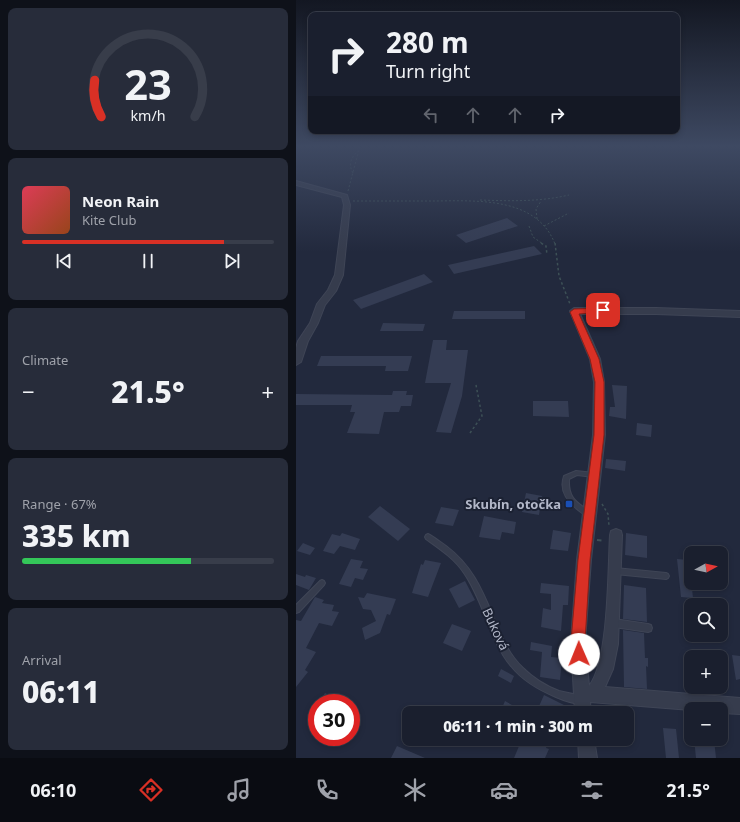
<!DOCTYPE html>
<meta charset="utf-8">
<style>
body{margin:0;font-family:"Noto Sans",sans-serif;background:#272c3a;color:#f1f3f6;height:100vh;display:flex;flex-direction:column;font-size:15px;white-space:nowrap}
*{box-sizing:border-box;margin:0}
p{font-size:13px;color:#9fa2aa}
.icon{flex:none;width:22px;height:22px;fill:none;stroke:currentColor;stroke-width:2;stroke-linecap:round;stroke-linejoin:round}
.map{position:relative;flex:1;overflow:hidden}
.sheet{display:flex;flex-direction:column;gap:8px;padding:8px;background:#0e1119;width:296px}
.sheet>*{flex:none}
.top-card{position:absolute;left:12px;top:12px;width:372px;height:122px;border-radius:8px;box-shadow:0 2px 6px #0003,0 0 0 1px #383d4a;background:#1a1f2e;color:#f1f3f6;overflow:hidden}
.needle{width:26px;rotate:82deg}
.controls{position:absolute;left:388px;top:546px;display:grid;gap:8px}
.controls a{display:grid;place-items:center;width:44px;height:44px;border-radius:8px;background:#1a1f2e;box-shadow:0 2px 6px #0003,0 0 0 1px #383d4a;font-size:20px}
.speed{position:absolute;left:12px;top:694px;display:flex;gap:8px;font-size:20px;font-weight:700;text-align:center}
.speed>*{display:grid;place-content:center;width:52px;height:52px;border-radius:50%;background:#1a1f2e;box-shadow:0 2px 6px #0003,0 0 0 1px #383d4a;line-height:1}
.speed .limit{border:6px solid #d22;background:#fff;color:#111}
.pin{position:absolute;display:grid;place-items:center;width:34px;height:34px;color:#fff;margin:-17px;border-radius:8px;box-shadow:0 2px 6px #0006}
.me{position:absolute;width:44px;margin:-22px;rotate:359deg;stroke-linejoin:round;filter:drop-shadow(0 0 3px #0008)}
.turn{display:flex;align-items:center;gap:14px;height:84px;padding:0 12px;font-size:18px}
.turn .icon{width:52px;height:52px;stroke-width:2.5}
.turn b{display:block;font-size:28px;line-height:34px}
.lanes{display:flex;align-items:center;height:38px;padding:0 12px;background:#0003;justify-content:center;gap:20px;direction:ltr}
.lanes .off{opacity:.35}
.big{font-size:30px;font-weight:800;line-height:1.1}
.sheet .card{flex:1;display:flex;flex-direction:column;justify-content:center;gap:6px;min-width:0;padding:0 14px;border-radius:8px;background:#272c3a}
.sheet .dial{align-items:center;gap:0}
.dial svg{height:104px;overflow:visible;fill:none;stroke:#383d4a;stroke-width:7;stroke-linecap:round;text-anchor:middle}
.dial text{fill:#f1f3f6;stroke:none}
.song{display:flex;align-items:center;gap:12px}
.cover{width:48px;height:48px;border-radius:6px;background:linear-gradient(135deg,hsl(350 70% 55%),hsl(20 70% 35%))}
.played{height:4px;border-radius:2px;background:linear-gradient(90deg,#d93025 80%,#383d4a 80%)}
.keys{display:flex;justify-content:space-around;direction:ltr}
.heat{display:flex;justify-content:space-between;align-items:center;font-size:22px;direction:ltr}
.charge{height:6px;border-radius:3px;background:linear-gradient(90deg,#34c759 67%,#383d4a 0)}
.trip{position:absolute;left:106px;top:706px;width:232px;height:40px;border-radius:8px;background:#1a1f2e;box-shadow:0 2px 6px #0003,0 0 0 1px #383d4a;font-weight:800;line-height:40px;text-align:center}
.menu{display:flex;height:64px;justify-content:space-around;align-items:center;background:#0a0c12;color:#9fa2aa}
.menu .icon{width:28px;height:28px}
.menu .current{color:#d93025}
.menu b{font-size:18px;color:#f1f3f6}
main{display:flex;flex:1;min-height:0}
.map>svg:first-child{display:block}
</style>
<main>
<section class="sheet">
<div class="card dial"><svg viewBox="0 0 100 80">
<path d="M14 69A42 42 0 1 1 86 69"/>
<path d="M14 69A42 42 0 0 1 9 41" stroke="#d93025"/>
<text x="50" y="56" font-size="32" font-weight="700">23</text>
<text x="50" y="72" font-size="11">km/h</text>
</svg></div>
<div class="card">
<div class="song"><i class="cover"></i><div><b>Neon Rain</b><p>Kite Club</p></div></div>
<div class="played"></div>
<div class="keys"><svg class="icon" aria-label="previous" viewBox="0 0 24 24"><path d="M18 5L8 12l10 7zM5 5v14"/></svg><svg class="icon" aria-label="pause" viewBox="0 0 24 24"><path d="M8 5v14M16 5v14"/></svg><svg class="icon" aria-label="next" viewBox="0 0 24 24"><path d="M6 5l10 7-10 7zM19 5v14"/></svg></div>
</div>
<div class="card"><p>Climate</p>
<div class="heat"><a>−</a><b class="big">21.5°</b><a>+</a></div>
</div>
<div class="card"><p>Range · 67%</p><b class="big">335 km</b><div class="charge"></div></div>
<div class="card"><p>Arrival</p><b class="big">06:11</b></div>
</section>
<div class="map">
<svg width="444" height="758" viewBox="0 0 444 758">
<rect width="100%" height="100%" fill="#22293d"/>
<path fill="#343c53" d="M211,218L222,226L170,243L160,235Z
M238,246L246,254L158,274L152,265Z
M128,274L137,282L65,309L57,300Z
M158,311H229V319H156Z
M87,323L129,324L127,331H84Z
M137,340H151L150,350H172L166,396L155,433L140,432L155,383H129Z
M25,356H116L112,371H89L90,366H21Z
M316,385L331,386L330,419L313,416L314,407H319Z
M97,391H111L110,395H117L115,406H105L103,412H88L83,434L51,433L59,412H54L56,405H0V394L96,395Z
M237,401H272L273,417L237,416Z
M341,423L356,425L355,437L340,435Z
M310,459L330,461L329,471L309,468Z
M230,493L246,496L243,515L226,512Z
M84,506L114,529L102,541L72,517Z
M145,507L163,510L157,526L139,523Z
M188,516L220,522L218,534L206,532L204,540L183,537Z
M257,530L275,533L272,551L254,549Z
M46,533L64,539L59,550L44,546L38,554L27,551L36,534L44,536Z
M330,533L351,536V558L329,555Z
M7,543L19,548L14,555L1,551Z
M55,559L67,561L64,568L72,569L67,580L59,578L55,587L43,584Z
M381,559L393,560L397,598L385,597Z
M129,560L145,563L132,597L116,593L125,564L127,565Z
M0,574L9,577L10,575L20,578L13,590L0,585Z
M169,581L179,600L163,608L153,589Z
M245,583L273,586L272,605H267L265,631L245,627L247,608L255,610V594L244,593Z
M328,585L350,588L351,622L327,619Z
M71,593L100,599L94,615L91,614L84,633L69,640L66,628L80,621L75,610L67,609L62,597L68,598Z
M19,597L28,600L26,603L38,605L36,611L43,612L36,626L23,623L10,648L20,652L9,670L12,672L0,687V620L5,621Z
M156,624L175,631L166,651L147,643Z
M327,630L348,633L349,658H352V667L350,666L351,689L328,687Z
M235,642L256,646L255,657L266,658L264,680L244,677L246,652L234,650Z
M436,655L444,656V679L440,680Z
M205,669L218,676L215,683L202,676Z
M29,693L49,703H23Z
M248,695L268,705L266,713H240Z
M209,701L230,713H214L206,708Z
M367,728L380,729L383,758H370Z
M226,739H253L250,748L253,749L249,758H218Z
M398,739H418L420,758H400Z
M101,746L129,758H95Z"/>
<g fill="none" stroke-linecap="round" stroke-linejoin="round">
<defs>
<path id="service" d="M280,471L298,473H300L301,475L300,477H298L281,475L273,479C272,499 281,502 294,512L295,514L294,516L292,517C288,515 285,512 281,509C271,501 263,490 268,476Z
M132,534C138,537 144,542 150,546C175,565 185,587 197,616C204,634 212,654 227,668C237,678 250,686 263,691C271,693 279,694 287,697L288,700L287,703C281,705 267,700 260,697C243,690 227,681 215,666C194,641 188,602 168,573C159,559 144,549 130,539L129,537L130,535Z
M319,568L370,573L372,574L373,576L372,578L370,579L319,574L317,573L316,571L317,569Z
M26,580L28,581L29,583L28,585L3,612L0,613V605L24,581Z
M318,619L352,624L355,625L356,628L355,631L352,632L318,627L315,626L314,623L315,620Z"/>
<path id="minor" d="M0,181L51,195L54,205L47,275L40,291L29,305L22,323L12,341L5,362L0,365V348L2,341L14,323L21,304L32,290L39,275L48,205L46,197L0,185Z
M278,308H360L444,311V317L360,314H284L304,359L308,382L309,435L295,560L289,641L293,686C313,662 312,569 314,535L315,531L320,529L325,531L326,535L322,644L317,669L309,687L444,698V714L425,713V709L395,710L294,702L295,713H279L275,641L281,560L297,435L298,382L294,359L274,311Z
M282,739H298L301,758H283Z"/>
</defs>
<use href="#service" stroke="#3f4556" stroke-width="2"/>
<use href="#minor" stroke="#3f4556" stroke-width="2"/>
<path stroke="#3d5056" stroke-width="1" stroke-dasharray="2 2" stroke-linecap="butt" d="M57,173C52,165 55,157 62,151
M52,191L64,146
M184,200C214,201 243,202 273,195
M57,201C83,201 108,201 134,201C177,201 240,195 259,244
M241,219L240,209L245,201
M233,226L237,237L247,244
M248,226L273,213"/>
<path stroke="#3d5056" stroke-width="1.5" stroke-dasharray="2.5 2.5" stroke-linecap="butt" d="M245,243L250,246L251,255
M259,243L263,276L274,304
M174,433L186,416L180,385
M306,504L312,514L313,526"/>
<path stroke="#3d5056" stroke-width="2" stroke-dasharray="4.5 4.5" stroke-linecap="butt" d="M301,540L310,541"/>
<use href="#service" fill="#363c4d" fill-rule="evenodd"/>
<use href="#minor" fill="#363c4d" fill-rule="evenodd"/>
</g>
<linearGradient id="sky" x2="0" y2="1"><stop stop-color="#131722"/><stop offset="0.58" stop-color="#3e4962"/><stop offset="1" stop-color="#3e4962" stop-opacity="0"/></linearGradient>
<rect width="444" height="252" fill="url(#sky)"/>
<path fill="#d93025" stroke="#8d1f18" d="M307,308L311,310L309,312L283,314L303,359L308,382V435L294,560L289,641L290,654L288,659L283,661L278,659L275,641L282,560L298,435L299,382L294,359L274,312L278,309Z"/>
<rect fill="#1a4fb4" stroke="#1b2132" stroke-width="1.5" x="269" y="500" width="8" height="8" rx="2"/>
<g text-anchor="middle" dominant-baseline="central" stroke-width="4" stroke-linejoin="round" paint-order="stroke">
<g font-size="13" font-weight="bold" fill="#b2b7c8" stroke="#1b2132" text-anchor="end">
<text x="265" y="504">Skubín, otočka</text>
</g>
<g font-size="13" fill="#b2b7c8" stroke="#1b2132">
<text transform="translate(200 629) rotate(65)">Buková</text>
</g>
</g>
</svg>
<div class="controls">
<a><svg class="needle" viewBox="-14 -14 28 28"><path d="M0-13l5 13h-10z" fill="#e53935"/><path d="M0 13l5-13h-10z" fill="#9fa2aa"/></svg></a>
<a><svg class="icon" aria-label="search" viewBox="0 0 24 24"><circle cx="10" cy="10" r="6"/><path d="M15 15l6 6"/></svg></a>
<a>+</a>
<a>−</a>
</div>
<div class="speed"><div class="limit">30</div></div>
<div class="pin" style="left:307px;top:310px;background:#d93025"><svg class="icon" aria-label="arrive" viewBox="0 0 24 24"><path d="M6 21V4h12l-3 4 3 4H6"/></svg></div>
<svg class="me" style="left:283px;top:654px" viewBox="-20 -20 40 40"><circle r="19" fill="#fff"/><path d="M0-13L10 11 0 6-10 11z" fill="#d93025"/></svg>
<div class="trip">06:11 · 1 min · 300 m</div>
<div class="top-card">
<div class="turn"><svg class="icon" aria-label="right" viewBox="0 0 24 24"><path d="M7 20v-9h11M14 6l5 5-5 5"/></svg><div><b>280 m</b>Turn right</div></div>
<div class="lanes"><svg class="icon off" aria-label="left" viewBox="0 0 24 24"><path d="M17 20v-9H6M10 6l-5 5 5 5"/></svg><svg class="icon off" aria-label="ahead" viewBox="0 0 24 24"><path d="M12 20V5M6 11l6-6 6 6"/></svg><svg class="icon off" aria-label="ahead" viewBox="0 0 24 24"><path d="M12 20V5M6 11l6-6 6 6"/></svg><svg class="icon" aria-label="right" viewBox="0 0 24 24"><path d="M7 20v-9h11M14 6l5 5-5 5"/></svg></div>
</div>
</div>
</main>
<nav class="menu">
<b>06:10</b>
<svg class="icon current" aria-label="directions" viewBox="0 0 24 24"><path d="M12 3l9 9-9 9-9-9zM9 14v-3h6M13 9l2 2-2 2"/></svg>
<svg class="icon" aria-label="music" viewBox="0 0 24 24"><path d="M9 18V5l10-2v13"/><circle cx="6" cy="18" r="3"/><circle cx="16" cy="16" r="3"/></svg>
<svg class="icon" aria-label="phone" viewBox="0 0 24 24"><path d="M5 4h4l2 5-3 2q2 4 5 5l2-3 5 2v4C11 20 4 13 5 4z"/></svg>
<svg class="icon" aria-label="climate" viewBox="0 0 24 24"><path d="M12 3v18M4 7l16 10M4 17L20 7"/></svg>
<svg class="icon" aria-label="car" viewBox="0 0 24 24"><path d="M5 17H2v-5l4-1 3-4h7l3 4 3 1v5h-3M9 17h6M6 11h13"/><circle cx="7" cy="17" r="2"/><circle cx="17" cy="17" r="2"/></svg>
<svg class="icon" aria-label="filters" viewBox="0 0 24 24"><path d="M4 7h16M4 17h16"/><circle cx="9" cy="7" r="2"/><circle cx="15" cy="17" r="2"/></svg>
<b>21.5°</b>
</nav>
